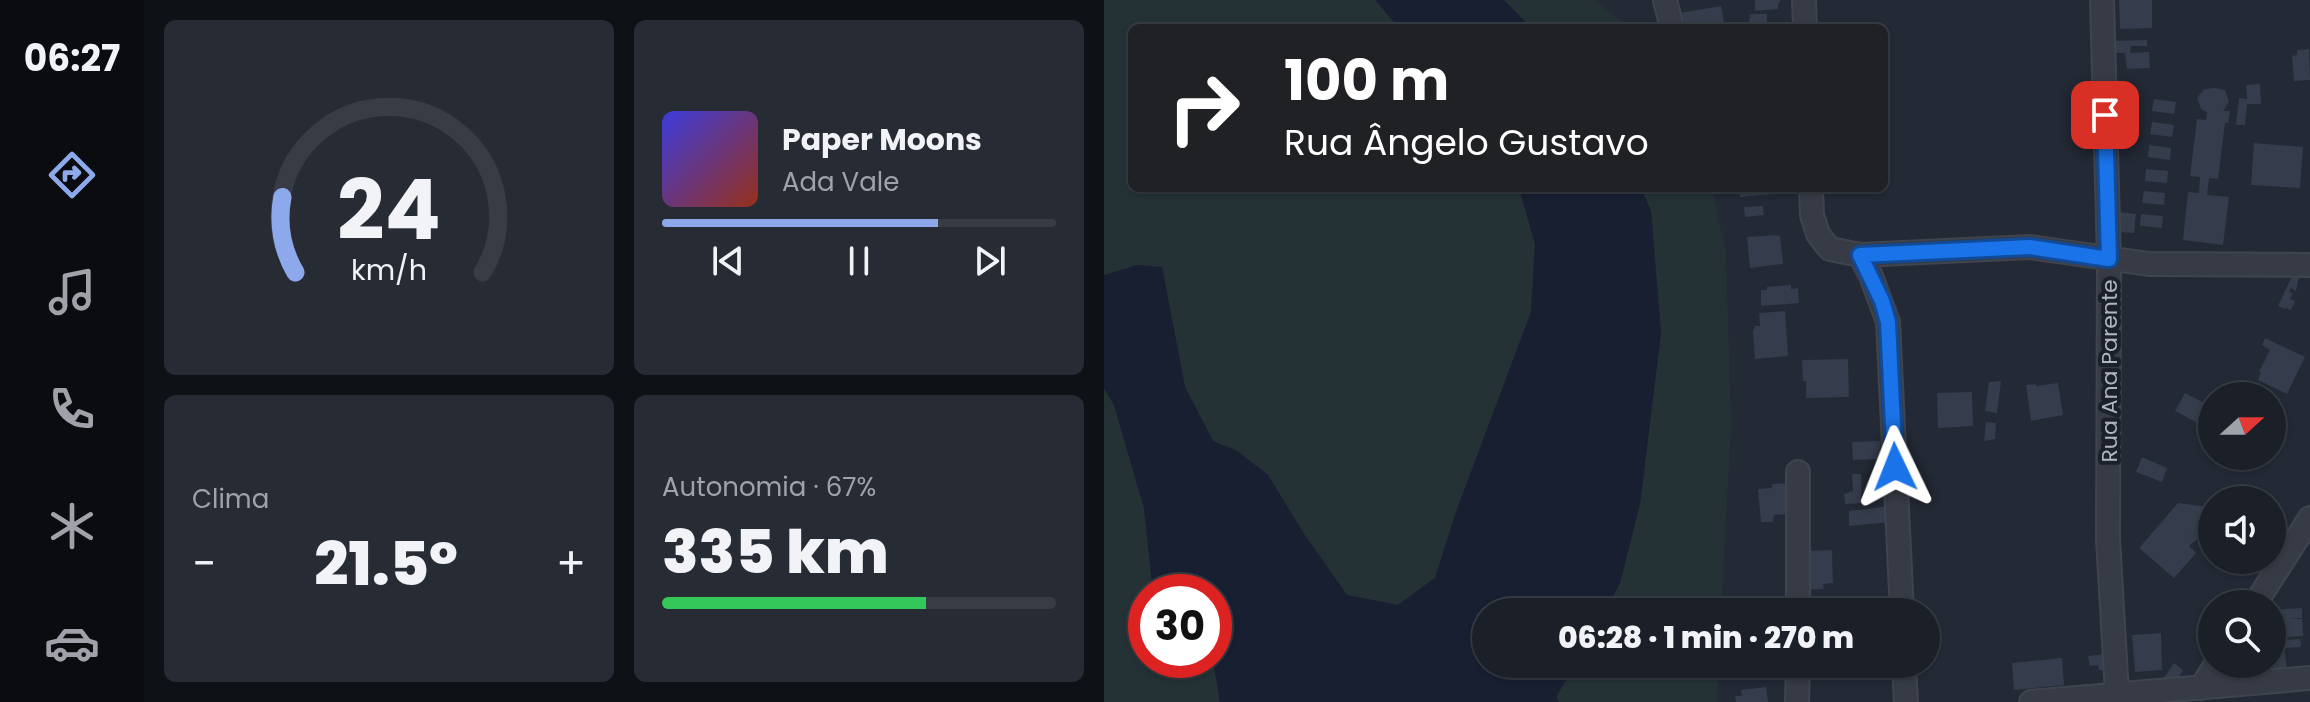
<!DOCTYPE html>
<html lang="pt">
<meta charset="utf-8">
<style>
body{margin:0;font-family:Poppins,sans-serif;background:#272c34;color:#f1f3f6;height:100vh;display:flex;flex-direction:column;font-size:30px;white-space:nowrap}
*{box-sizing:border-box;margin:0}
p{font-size:26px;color:#9fa2a8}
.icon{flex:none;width:44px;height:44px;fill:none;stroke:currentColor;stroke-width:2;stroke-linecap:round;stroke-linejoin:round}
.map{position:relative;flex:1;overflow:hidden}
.details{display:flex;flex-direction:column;gap:20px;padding:20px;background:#0e1116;width:960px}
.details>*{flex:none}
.banner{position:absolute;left:24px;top:24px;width:760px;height:168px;border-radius:12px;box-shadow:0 2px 6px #0004,0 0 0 2px #383d45;background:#202124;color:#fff;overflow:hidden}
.needle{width:52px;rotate:69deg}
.controls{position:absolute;left:1094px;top:382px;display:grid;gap:16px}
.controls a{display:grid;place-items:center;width:88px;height:88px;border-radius:50%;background:#1a1f28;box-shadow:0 2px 6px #0004,0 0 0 2px #383d45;font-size:40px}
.speed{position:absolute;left:24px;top:574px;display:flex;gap:16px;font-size:40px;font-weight:700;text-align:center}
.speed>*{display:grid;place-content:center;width:104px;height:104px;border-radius:50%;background:#1a1f28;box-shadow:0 2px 6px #0004,0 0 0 2px #383d45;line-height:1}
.speed .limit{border:12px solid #d22;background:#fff;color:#111}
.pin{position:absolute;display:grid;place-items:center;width:68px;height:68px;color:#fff;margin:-34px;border-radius:16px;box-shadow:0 4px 12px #0006}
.me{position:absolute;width:88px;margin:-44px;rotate:358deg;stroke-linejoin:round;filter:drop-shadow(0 0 6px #0008)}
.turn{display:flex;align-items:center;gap:28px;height:168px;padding:0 24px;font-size:36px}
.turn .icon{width:104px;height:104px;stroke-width:2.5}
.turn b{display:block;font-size:56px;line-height:68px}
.big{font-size:60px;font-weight:800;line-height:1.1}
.details .card{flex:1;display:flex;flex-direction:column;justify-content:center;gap:12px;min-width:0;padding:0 28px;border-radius:12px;background:#272c34}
.details .dial{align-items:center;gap:0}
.dial svg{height:208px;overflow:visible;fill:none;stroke:#383d45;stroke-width:7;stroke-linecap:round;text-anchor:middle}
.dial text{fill:#f1f3f6;stroke:none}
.song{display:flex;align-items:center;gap:24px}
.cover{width:96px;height:96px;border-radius:12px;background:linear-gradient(135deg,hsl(240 70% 55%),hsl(10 70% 35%))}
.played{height:8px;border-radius:4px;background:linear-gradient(90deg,#8da8eb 70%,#383d45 70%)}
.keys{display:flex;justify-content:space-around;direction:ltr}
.heat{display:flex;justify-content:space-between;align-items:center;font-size:44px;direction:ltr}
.charge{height:12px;border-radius:6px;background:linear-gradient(90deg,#34c759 67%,#383d45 0)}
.details .tiles{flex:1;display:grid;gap:20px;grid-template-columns:repeat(2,1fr)}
.trip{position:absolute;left:368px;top:598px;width:468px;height:80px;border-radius:40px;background:#1a1f28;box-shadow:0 2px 6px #0004,0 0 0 2px #383d45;font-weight:800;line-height:80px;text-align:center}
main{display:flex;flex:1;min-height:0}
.menu{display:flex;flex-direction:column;width:144px;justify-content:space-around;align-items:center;background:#0a0c10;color:#9fa2a8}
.menu .icon{width:56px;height:56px}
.menu .current{color:#8da8eb}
.menu b{font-size:36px;color:#f1f3f6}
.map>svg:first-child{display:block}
</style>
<main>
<nav class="menu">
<b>06:27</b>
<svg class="icon current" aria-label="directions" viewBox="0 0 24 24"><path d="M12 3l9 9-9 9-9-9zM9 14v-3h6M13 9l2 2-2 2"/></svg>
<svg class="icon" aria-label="music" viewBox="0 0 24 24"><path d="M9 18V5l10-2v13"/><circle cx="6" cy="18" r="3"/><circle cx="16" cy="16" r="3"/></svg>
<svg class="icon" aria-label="phone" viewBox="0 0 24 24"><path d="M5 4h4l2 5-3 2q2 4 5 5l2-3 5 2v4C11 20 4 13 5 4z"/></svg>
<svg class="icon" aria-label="climate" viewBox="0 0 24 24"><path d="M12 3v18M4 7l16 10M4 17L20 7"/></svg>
<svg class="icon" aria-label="car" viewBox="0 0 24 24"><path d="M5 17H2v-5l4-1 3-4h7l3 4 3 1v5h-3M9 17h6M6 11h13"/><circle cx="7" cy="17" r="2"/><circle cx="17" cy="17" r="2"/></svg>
</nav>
<section class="details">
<div class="tiles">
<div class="card dial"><svg viewBox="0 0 100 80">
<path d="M14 69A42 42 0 1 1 86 69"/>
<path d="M14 69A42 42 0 0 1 9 40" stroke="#8da8eb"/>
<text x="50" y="56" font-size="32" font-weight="700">24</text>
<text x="50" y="72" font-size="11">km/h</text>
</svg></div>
<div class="card">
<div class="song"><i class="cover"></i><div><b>Paper Moons</b><p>Ada Vale</p></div></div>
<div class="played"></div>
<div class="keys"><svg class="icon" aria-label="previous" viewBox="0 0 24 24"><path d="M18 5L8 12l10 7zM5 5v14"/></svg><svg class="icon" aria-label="pause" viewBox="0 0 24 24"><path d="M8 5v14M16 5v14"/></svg><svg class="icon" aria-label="next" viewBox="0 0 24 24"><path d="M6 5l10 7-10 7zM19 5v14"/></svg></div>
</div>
<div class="card"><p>Clima</p>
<div class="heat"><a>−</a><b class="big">21.5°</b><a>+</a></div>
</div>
<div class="card"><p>Autonomia · 67%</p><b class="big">335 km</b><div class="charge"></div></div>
</div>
</section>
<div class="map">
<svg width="1206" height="702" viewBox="0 0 1206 702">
<rect width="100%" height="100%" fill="#232935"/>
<path fill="#243236" d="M0,0H271L295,28H28V188H415L431,244L427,312L352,512L331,578L294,605L243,595L200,534L164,475L133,451L109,441L81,387L58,267L0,275Z
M400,0H492L502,10L525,28H427Z
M537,188H607L622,251L627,425L617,612H500L516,583L536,504L557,333L547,211Z
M0,388L10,405L40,508L49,592H42V660H109L116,702H0Z
M471,664H615L613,702H455L452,697Z"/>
<path fill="#181f31" d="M271,0H400L427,28H295Z
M415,188H537L547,211L557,333L536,504L516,583L500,612H382V664H471L452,697L455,702H116L109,660L110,592H49L40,508L10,405L0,388V275L33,265L58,267L81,387L109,441L133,451L164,475L200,534L243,595L294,605L331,578L352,512L427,312L431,244Z"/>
<path fill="#353c4b" d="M651,0H676V3H674V9L651,11Z
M1015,0H1048V28L1016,29Z
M617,6L620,23L585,28L584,22L577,23L575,13Z
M646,14H663V23L669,28L640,27V23L645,24Z
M1043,40V46H1027L1026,53L1045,52L1046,68L1023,69L1021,53H1007L1006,41Z
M1205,49L1206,80L1190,81L1188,56L1193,55V50Z
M1156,84L1157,104H1143L1141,125H1132L1135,98L1143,99L1142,85Z
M1111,88L1121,90L1125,102L1119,111H1126L1124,123H1121L1114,179L1105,178L1103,195L1125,197L1119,245L1079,240L1084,192L1095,193L1096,177L1086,176L1093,119L1102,120L1103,112L1097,109L1093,98L1100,89Z
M1050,99L1072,102L1070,114L1048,111Z
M1048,122L1070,125L1068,137L1046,134Z
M1150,143L1199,147L1196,188L1147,185Z
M1045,145L1067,148L1066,160L1044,157Z
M1042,169L1064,171L1063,183L1041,181Z
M636,188H682V193L636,197Z
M1040,191L1061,193L1060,205L1038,203Z
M659,206L660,215L641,217L640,207Z
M1014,212L1032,214L1030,233L1015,232Z
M1037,214L1059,216L1058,228L1036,226Z
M671,235L676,236L679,264L646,268L643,237Z
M1190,272L1196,273L1192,291L1187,288L1185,292L1189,293L1186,299L1191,301L1187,310L1182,308L1181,309L1174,306Z
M687,285V289L694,288L695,303L657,306V290H663V287Z
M681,311L684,356L651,359L649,332L651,326H656L655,313Z
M1161,338L1201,357L1183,394L1154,380L1157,372H1155L1166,350L1158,345Z
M744,359L745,397L702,398V381H699L698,360Z
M897,381L893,413L881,411L885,382Z
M954,383L959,415L927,421L922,385L932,384V386Z
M868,392L869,426L834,428L833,393Z
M1081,393L1108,407V431L1071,411Z
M882,422L892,423L891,439L880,441Z
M776,441L777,459L749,460L748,442Z
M1038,457L1063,468L1058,482L1032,472Z
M748,474H757L758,503L741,504L740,494L749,491Z
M689,483L691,514L670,515L669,522H657L654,489L668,488V484Z
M1074,503L1105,507L1095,518L1104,526L1093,537L1095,538L1085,546L1092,553L1070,578L1035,548Z
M786,506V522L745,526V511Z
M728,550L729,583L719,584L720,589L701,590V551Z
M1198,608V618H1185L1198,619L1199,636L1183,637V640L1196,639L1197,645L1196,647L1182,648L1180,645L1183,671L1137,674L1136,667L1142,666L1141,664H1168V610Z
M1057,633L1058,670L1031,672L1028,635Z
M1001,654L1002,670H995L994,665L986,666L984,656Z
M958,658L960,685L910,690L908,663Z
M1070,663L1079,670L1075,677L1068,681L1057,682Z
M662,687L664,702H632L631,696H638L637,690Z"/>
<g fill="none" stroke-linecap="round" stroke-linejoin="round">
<defs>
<path id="minor" d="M561,0L568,28
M700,0L701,28
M998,0L1005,259L1004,539L1013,694
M707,188L708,215L714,234L720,242L726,249L756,255L926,247L1045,264L1206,265
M756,255L767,276L784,322L798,612
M1151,604L1206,518
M694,612V472
M800,664L802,702
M1097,688L1112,664
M693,702L694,664
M927,702L1206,678"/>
</defs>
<use href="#minor" stroke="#3f444f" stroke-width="26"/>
<use href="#minor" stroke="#363b46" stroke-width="22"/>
</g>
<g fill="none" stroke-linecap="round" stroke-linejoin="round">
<defs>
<path id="route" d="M791,467L784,322L778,301L756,255L926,247L1005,259L1001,115"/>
</defs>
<use href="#route" stroke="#114b97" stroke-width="20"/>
<use href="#route" stroke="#1a73e8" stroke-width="14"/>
</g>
<g text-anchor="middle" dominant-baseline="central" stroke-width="8" stroke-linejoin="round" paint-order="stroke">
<g font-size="22" fill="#b0b5c2" stroke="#1b202a">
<text transform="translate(1005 371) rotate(-90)">Rua Ana Parente</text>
</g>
</g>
</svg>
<div class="controls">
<a><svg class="needle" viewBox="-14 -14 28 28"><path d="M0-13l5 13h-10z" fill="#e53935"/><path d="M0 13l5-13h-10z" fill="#9fa2a8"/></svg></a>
<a><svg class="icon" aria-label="sound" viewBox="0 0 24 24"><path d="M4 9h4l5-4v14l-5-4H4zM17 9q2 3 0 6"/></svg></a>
<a><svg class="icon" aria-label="search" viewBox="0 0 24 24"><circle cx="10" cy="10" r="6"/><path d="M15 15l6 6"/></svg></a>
</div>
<div class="speed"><div class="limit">30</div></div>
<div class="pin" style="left:1001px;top:115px;background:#d93025"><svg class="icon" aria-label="arrive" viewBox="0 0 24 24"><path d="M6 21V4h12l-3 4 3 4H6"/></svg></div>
<svg class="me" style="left:791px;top:467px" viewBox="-20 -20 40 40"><path d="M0-17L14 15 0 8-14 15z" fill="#1a73e8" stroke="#fff" stroke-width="4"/></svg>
<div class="trip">06:28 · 1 min · 270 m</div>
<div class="banner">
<div class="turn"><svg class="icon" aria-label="right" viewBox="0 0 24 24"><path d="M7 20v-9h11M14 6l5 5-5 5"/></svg><div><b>100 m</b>Rua Ângelo Gustavo</div></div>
</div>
</div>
</main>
